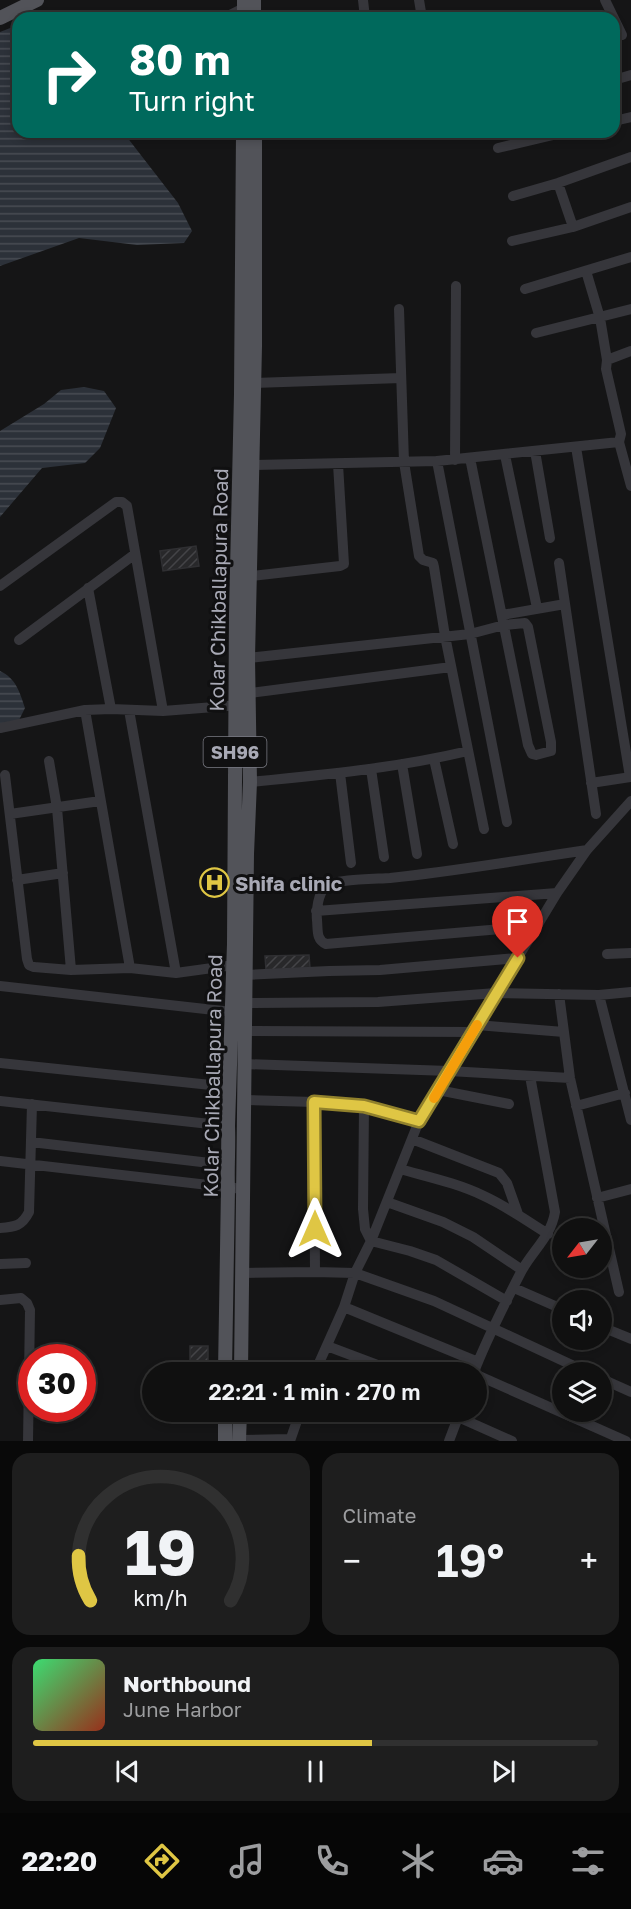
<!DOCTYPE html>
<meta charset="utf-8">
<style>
body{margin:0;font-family:"Golos Text",sans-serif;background:#1e1e1e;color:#f1f3f6;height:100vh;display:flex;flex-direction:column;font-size:22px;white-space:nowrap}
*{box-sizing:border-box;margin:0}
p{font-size:20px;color:#9c9d9f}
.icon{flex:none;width:33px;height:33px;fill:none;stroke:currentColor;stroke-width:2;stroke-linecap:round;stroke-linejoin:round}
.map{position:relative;height:1441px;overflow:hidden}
.panel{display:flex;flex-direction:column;gap:12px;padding:12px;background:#090909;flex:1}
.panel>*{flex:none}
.top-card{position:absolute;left:12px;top:12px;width:608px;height:126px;border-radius:18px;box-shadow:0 3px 9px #0003,0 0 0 2px #303030;background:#00695c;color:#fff;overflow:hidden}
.needle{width:39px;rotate:239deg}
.buttons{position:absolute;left:552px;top:1218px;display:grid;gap:12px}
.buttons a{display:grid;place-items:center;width:60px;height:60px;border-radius:50%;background:#101010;box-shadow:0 3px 9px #0003,0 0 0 2px #303030;font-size:30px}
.speed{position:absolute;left:18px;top:1344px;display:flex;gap:12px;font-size:30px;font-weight:700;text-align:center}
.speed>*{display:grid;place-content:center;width:78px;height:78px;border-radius:50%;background:#101010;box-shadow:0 3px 9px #0003,0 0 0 2px #303030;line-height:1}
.speed .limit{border:9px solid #d22;background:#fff;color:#111}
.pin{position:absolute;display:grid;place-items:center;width:51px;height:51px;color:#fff;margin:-62px -26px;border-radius:50% 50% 50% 0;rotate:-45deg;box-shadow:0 0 6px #0007}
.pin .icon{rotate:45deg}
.me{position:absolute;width:66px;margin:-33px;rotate:0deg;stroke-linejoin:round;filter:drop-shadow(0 0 4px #0008)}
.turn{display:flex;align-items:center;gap:21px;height:126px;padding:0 18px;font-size:27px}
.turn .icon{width:78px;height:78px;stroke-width:2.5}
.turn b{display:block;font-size:42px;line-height:51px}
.big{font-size:45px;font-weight:600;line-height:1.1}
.panel .tile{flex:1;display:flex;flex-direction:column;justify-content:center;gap:9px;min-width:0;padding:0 21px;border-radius:18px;background:#1e1e1e}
.panel .dial{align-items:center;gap:0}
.dial svg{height:156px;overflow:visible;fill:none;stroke:#303030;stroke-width:7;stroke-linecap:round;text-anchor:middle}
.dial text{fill:#f1f3f6;stroke:none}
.song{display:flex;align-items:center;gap:18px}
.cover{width:72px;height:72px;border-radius:9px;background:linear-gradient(135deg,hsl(140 70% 55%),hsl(10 70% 35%))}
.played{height:6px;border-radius:3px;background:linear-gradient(90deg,#dfc644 60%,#303030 60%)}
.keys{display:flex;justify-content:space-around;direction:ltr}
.heat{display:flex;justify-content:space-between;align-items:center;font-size:33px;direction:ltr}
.panel .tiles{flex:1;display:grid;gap:12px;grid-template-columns:1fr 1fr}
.tile:last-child{grid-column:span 2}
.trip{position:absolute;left:142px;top:1362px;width:345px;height:60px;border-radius:30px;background:#101010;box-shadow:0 3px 9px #0003,0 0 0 2px #303030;font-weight:600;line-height:60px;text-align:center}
.menu{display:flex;height:96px;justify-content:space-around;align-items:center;background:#060606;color:#9c9d9f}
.menu .icon{width:42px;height:42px}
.menu .on{color:#dfc644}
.menu b{font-size:27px;color:#f1f3f6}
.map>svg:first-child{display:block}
</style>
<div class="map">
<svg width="631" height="1441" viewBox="0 0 631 1441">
<defs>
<pattern id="water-rules" width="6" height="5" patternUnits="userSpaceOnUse" patternTransform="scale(1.5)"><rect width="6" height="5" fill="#2c3139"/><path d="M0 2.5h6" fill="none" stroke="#484c53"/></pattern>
<pattern id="building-hatch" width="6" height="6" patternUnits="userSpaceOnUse" patternTransform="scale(1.5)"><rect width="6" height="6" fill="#28282a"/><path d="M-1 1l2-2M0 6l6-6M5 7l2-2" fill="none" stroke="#444447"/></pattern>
</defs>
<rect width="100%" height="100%" fill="#151516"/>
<path fill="url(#water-rules)" d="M18,25V132H123L178,203L192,231L184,243L137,245L79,238L0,266V32Z
M84,387L104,391L116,408L100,448L85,463L42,468L0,517V431L44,404L61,390Z
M0,671C16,678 20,693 25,708L15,728L0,733Z"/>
<path fill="url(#building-hatch)" stroke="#2f2f32" stroke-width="1.5" d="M196,546L199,566L163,571L160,551Z
M220,875L221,890L208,891V876Z
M309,955L310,968L266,970L265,956Z
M190,1346H208V1372H190Z"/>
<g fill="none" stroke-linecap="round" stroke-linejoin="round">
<path stroke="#36363b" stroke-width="10" d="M363,0L365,18
M419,0L422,18
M605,0L622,35
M224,18L244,8
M614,80L631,75
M614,121L631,117
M498,148L566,132
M558,183L573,227
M513,196L558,183L631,157
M512,241L573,227L631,207
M586,271L600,318L607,360
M525,289L631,257
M399,309L404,462L419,556L423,560L433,563L434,567L445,636L484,829
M536,333L631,309
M254,383L401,378
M619,442L631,486
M576,447L630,777
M535,451L550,538
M505,455L537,608
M455,460L456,286
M437,461L507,822
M253,465L437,461L619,442L621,434L606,369L607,360L631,351
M559,563L596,814
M243,577L340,566L344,564L338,464
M0,586L116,502H122L127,506L163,711
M88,588L111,709
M502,615L565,604
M19,640L135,554
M248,658L470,634L504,625L525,623L528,627L551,742V751L536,755L532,754L528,745L470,458
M250,693L451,667
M85,710L130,968
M129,710L176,973
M0,728L85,710L111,709L163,711L240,705
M434,759L453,844
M49,761L57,808L71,970
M402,764L417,854
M371,769L384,857
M340,773L351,863
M5,775L27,959L29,965L34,967L71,970L130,968L176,973L234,965
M250,782C323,775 396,768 468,751
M591,783L631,777
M10,814L100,801
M17,880L63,873
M316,911L557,893
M537,926L326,944C316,940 318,930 317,920C316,911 318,893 326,886C334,879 377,879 390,878C456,871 521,860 587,850
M607,954L631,953
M245,975L329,971L380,970L517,958
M0,986L232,1012
M559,994L570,1078L619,1292
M599,995L631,1120
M239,1003L378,1002L496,993L599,995L631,992
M477,1025L564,1032
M244,1031L473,1032
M0,1063L230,1087
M244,1064L449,1071L570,1078
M438,1090L509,1104
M244,1100L314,1102L364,1106L419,1121
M0,1101L228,1126
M314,1102L315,1272
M364,1106L363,1209L365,1229L371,1241L410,1251L436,1260L507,1301
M576,1106L625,1093
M412,1139L499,1173L507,1183L518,1214
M31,1142L227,1165
M0,1161L243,1189
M400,1169C428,1177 457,1183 484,1196C506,1206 527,1221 548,1234
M597,1198L631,1189
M387,1202L443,1222L473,1237L522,1270
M0,1228C15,1227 22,1226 29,1212L32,1104
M0,1264L26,1263
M242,1273L315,1272L355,1273L434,1301L587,1372
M514,1288L562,1309
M0,1300L21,1298L27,1303L30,1310L28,1441
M344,1307L478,1362
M602,1327L631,1339
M327,1346L396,1372
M315,1372L344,1307L355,1273L371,1241L419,1121L557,893L587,850L631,801
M474,1372C487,1338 504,1305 521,1272C532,1251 551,1237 555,1212L530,1076
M477,1375L626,1441
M602,1379L631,1392
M458,1417L512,1441
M239,1440L290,1439
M290,1441L300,1412
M449,1441L460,1412"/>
<path stroke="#525359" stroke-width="14" d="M244,0V18
M254,0V18
M0,18L37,0
M225,1372L228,1188C227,1167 229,1147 228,1126L234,944L236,614L241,394L243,132
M241,1372L247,854L250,782L248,658L255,346V132
M225,1441V1412
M239,1441L240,1412"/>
</g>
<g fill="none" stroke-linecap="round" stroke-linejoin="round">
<defs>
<path id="route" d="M315,1229L314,1102L364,1106L419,1121L518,958"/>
</defs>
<use href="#route" stroke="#91812c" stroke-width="15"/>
<use href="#route" stroke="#dfc644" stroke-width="10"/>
<path stroke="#f59e0b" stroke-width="10" d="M434,1098L477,1025"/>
</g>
<defs>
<symbol id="hospital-ring" viewBox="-11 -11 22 22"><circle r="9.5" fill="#101011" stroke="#dfc644" stroke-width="1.5"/><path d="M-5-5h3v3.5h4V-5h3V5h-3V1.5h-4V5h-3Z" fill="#dfc644"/></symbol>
</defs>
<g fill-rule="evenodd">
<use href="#hospital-ring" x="198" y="866" width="33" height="33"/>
</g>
<g text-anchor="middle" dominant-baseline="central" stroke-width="6" stroke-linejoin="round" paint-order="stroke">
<rect fill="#101011" stroke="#7a7b84" stroke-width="1.5" x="203.5" y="737" width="63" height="30" rx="4.5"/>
<g font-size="18" font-weight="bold" fill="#a8a9b5">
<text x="235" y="752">SH96</text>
</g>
<g font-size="20" fill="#a8a9b5" stroke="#101011">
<text transform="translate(218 590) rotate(-89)">Kolar Chikballapura Road</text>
<text transform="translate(212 1076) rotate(-89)">Kolar Chikballapura Road</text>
</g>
<g font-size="20" font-weight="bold" fill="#a8a9b5" stroke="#101011" text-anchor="start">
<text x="235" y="883">Shifa clinic</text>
</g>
</g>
</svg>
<div class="buttons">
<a><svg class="needle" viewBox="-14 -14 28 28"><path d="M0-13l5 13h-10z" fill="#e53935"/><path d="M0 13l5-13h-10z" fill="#9c9d9f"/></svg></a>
<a><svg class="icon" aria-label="sound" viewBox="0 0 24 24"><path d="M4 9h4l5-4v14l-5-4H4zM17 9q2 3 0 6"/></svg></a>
<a><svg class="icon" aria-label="layers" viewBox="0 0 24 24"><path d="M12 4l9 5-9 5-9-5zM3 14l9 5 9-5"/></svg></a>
</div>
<div class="speed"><div class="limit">30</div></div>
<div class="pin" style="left:518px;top:958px;background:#d93025"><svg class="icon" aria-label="arrive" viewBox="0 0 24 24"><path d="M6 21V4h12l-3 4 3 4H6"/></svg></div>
<svg class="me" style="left:315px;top:1229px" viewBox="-20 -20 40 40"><path d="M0-17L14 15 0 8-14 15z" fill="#dfc644" stroke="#fff" stroke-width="4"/></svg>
<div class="trip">22:21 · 1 min · 270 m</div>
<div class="top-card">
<div class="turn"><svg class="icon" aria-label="right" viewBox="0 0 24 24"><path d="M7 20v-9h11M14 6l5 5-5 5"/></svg><div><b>80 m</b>Turn right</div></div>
</div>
</div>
<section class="panel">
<div class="tiles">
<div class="tile dial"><svg viewBox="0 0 100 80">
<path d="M14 69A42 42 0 1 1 86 69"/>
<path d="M14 69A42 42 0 0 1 8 46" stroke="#dfc644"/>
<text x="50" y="56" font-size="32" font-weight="700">19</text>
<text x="50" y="72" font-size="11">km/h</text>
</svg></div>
<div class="tile"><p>Climate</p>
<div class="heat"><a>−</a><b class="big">19°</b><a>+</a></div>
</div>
<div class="tile">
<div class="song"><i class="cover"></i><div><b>Northbound</b><p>June Harbor</p></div></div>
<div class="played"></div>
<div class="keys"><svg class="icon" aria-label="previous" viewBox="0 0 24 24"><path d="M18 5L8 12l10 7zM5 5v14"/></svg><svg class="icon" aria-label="pause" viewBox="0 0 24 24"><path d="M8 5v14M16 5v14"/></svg><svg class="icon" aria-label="next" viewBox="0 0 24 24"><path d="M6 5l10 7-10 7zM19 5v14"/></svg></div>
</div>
</div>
</section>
<nav class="menu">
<b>22:20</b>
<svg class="icon on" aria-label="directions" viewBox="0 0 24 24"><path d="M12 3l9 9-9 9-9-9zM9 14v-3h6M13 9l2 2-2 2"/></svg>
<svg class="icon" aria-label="music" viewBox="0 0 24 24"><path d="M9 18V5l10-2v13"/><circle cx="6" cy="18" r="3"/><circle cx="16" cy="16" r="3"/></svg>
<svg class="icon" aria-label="phone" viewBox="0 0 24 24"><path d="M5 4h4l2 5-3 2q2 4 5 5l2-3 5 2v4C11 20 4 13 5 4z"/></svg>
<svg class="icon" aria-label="climate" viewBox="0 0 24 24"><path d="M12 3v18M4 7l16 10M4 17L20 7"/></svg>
<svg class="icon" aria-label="car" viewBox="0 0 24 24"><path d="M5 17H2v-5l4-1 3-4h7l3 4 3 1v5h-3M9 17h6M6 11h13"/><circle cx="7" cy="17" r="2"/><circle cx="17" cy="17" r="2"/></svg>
<svg class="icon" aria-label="filters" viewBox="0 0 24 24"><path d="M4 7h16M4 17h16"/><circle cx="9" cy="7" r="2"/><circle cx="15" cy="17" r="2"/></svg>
</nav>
